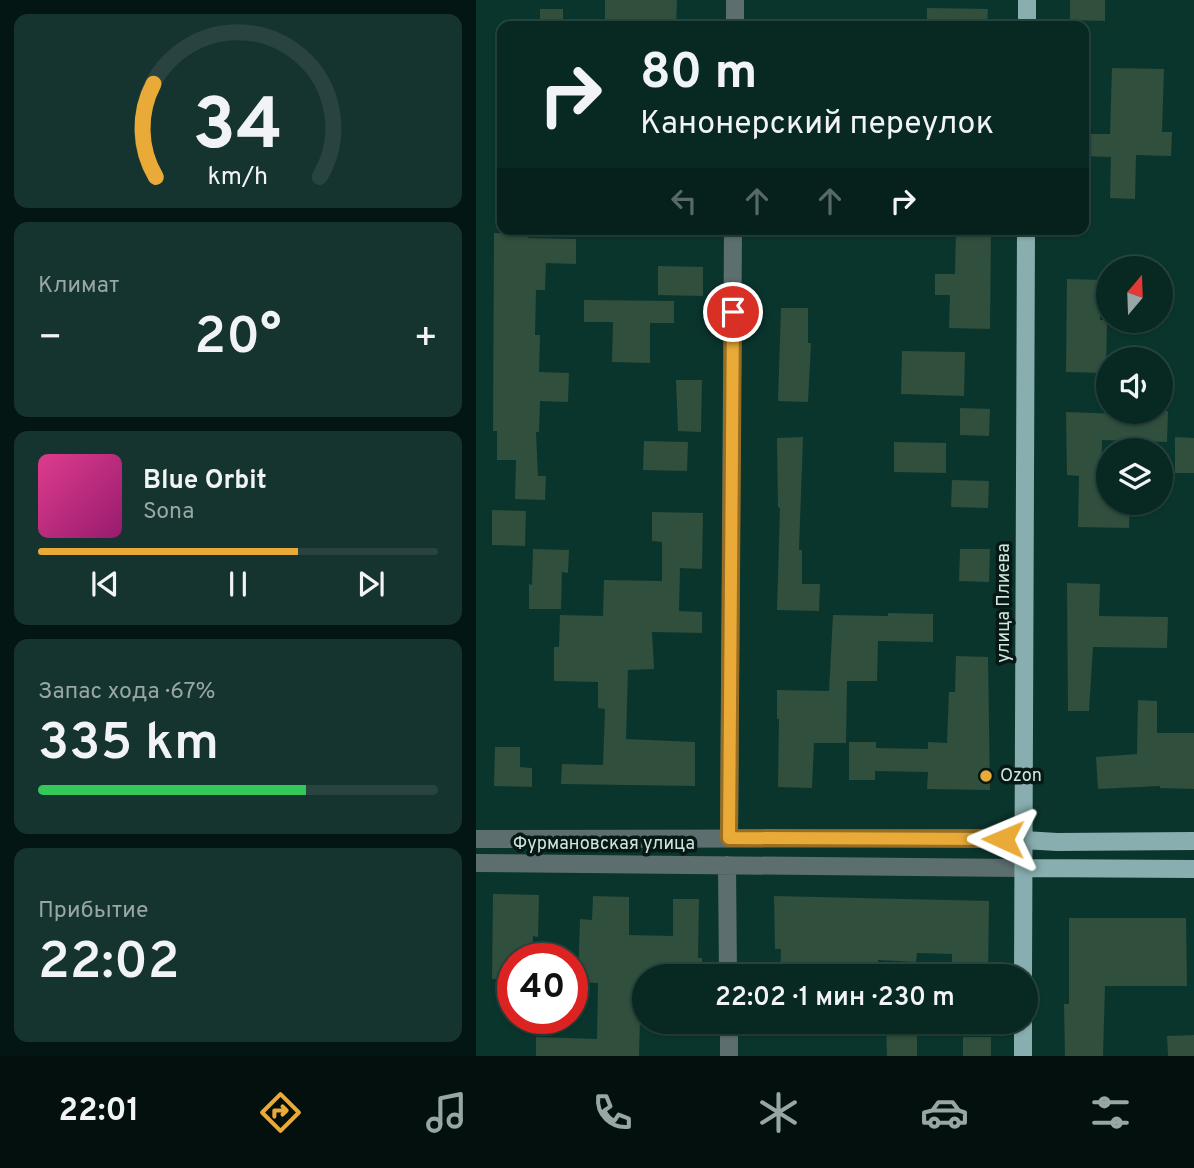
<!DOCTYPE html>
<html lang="ru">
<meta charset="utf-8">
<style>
body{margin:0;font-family:Overpass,sans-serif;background:#16342f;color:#f1f3f6;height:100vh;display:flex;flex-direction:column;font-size:26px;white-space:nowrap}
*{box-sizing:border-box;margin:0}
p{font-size:23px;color:#98a6a5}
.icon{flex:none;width:38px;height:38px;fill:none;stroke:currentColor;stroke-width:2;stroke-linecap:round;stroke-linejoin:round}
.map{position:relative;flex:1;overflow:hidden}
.details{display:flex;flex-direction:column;gap:14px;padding:14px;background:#041613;width:476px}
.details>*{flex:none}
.top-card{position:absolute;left:21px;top:21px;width:592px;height:214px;border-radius:14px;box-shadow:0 2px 5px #0004,0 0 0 2px #294440;background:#082822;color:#f1f3f6;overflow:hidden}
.needle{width:46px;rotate:19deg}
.tools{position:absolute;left:620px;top:256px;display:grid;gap:14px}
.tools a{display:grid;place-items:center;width:77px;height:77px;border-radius:50%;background:#082822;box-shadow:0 2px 5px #0004,0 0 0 2px #294440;font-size:35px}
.speed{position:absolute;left:21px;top:943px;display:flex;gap:14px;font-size:35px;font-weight:700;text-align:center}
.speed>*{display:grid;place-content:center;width:91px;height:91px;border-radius:50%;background:#082822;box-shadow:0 2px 5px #0004,0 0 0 2px #294440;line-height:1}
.speed .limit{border:10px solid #d22;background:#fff;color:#111}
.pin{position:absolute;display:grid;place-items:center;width:60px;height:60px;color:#fff;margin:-30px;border:4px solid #fff;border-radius:50%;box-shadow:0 2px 7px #0007}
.me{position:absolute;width:77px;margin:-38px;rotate:271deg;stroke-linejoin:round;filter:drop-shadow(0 0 5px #0008)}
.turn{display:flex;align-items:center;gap:24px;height:147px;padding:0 28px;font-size:32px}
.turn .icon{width:91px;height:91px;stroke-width:2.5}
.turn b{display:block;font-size:49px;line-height:60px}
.lanes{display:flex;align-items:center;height:66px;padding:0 28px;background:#0003;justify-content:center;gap:35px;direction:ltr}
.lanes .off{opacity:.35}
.big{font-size:52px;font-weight:600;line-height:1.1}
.details .widget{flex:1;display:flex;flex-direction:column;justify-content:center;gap:10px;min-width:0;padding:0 24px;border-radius:14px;background:#16342f}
.details .dial{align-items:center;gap:0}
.dial svg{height:182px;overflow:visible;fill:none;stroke:#294440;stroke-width:7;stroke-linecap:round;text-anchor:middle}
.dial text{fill:#f1f3f6;stroke:none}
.song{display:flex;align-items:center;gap:21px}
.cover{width:84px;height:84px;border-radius:10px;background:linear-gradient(135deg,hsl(330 70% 55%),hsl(320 70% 35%))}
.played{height:7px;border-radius:4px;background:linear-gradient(90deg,#eaaa38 65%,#294440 65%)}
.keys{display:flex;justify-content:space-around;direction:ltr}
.heat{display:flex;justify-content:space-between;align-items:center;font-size:38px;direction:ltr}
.charge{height:10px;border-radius:5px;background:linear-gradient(90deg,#34c759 67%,#294440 0)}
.trip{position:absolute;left:156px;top:964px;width:406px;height:70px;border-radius:35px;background:#082822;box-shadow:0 2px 5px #0004,0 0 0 2px #294440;font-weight:600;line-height:70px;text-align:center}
.menu{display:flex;height:112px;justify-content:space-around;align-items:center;background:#03100e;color:#98a6a5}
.menu .icon{width:49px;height:49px}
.menu .on{color:#eaaa38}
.menu b{font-size:32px;color:#f1f3f6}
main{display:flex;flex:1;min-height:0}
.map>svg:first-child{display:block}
</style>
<main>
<section class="details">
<div class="widget dial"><svg viewBox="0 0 100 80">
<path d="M14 69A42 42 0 1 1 86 69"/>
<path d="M14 69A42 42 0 0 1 13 28" stroke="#eaaa38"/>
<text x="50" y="56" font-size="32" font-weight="700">34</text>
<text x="50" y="72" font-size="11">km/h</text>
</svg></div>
<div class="widget"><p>Климат</p>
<div class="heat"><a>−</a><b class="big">20°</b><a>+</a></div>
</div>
<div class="widget">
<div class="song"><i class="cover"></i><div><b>Blue Orbit</b><p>Sona</p></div></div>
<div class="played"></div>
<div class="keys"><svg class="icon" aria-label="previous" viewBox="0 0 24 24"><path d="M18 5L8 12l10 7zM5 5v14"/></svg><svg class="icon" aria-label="pause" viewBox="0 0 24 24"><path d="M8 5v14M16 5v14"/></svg><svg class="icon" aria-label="next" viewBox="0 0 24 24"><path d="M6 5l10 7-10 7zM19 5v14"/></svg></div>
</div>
<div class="widget"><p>Запас хода · 67%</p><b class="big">335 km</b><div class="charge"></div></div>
<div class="widget"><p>Прибытие</p><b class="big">22:02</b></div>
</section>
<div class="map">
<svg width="718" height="1056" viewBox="0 0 718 1056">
<rect width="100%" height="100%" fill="#0a352d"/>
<path fill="#304f3c" d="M129,0H201L200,26H129Z
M594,0H629V21L594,20Z
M451,8L512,9L511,26H451Z
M64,9H87V26H64Z
M636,68L688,69L686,132H696L695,156L660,155L659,199L634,198L635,157L607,156V134H634Z
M480,229H515L514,329L473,328L474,295H459V274H479Z
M18,233L52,234V238L100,239V264L70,263L69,290H60L59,335H64L63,372L93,373L92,402L64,401L63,432H60L62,476H70L69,500L39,499L40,460H21V431H17Z
M182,266L227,267V296L182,295Z
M591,279L625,280L624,320H631L630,373L590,372Z
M108,300L198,301V323H174V363L136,362L137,322H108Z
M305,308H332V343H335L332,402L302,401Z
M426,351L489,352L488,396L425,394Z
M200,380H226L225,432L202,431Z
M484,408L514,409L513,436L484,435Z
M645,411H692L691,442L626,440L625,500L654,502L653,528L602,527L603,476L591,475L590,412L645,414Z
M327,437L323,550H326V584H344L343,611L301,610L304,508L302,507L301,438Z
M699,437L718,438V473H699Z
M168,441L212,442L211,471L167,470Z
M418,442L470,443V473L418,472Z
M476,480L513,481L512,508L475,507Z
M16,510L50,511L49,546L16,545Z
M176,512L227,513L226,569L204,568L203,611L226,612V633L176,632L178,669L152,670L150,739L219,742V786L85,784L86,764L127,765L129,709L122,708V682L78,681V647H83L84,615L127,616L128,580L186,581V542L176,541Z
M57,549L93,550L92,573L86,572L85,609H53V584L56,585Z
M484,549H514L513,582L483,581Z
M591,583L624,584L623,616L692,617L691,648L617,647L613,711H592Z
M412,613L457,614V642L402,641L401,681H371L370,743H338L336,788L302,787L303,719H301V690L353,691L357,615L412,616Z
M480,656L512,657L514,790L451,789L452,772L399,771V780H373V742H400V748L452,749V742L471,743L473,692H479Z
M662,700L681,701V733H718V789L684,788V786L622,789L620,757L661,754Z
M19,747H44V767L56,768V787L18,786Z
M17,894L63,895L62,937L57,936L56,959H37V980L16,979Z
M117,896L153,897V935L197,936V899H223L222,958H226V976H168V984H165L163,1056H60V1037L121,1039L122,983L102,982L104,919L116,920Z
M298,896L513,901L512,976H476V954L441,953L440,962L402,960V973H376V970L329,969L328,976H304L305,949H299Z
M593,918H710L711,986H629L627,1056H589L588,1004H593Z
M410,1022H441V1056H411Z
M718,1035V1056H692L691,1036Z
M487,1037H515V1056H487Z"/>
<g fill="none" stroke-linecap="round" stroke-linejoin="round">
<path stroke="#5c6e6e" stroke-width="18" d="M259,26V0
M253,838L257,229
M0,839L506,838L548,840
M0,863L548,868
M251,865L252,976
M253,1022V1056"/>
<path stroke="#88aeaf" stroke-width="18" d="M551,26V0
M548,840L581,842L718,841
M548,868L718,869
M547,976L550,229
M547,1056V1022"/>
</g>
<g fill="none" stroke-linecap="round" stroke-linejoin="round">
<defs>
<path id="route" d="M257,312L253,838L527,839"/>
</defs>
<use href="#route" stroke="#986e24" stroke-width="18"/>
<use href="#route" stroke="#eaaa38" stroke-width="12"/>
</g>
<circle fill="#eaaa38" stroke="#081915" stroke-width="2.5" cx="510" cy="776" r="7"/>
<g text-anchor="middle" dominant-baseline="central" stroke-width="7" stroke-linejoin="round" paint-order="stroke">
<g font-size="18" fill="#d0e6e0" stroke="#081915">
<text transform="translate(528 603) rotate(-90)">улица Плиева</text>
<text x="128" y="844">Фурмановская улица</text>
</g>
<g font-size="18" fill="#d0e6e0" stroke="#081915" text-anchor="start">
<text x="524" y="776">Ozon</text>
</g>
</g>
</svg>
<div class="tools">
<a><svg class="needle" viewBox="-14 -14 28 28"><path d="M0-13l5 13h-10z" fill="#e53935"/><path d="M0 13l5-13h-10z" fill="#98a6a5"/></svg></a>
<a><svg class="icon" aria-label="sound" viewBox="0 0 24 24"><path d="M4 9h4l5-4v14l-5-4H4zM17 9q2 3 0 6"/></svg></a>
<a><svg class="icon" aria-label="layers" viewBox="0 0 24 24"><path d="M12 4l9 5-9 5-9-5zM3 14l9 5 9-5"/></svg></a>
</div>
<div class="speed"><div class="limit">40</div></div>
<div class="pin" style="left:257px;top:312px;background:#d93025"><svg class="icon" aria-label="arrive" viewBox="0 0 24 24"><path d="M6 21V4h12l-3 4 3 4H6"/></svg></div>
<svg class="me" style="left:527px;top:839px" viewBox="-20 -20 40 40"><path d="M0-17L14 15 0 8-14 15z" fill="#eaaa38" stroke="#fff" stroke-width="4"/></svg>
<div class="trip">22:02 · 1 мин · 230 m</div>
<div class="top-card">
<div class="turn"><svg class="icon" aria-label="right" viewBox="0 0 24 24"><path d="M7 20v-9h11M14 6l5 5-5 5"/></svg><div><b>80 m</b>Канонерский переулок</div></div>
<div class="lanes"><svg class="icon off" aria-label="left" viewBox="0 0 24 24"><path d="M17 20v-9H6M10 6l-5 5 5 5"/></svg><svg class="icon off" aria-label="ahead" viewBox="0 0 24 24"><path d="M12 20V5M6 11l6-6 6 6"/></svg><svg class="icon off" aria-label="ahead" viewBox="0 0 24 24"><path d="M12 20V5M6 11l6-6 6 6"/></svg><svg class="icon" aria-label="right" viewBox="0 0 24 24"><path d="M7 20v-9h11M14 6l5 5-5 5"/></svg></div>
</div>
</div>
</main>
<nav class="menu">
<b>22:01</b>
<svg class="icon on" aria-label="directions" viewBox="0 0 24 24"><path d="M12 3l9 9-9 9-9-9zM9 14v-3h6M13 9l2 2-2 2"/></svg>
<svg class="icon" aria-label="music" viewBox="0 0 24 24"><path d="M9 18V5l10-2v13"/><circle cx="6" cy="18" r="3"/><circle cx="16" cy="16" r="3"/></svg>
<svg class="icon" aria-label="phone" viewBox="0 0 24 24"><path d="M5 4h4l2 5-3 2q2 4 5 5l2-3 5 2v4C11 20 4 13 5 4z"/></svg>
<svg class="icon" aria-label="climate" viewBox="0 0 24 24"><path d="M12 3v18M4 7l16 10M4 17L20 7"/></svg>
<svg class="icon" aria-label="car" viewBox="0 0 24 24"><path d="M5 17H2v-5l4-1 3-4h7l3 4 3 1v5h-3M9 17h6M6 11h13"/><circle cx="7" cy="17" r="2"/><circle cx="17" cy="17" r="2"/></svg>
<svg class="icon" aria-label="filters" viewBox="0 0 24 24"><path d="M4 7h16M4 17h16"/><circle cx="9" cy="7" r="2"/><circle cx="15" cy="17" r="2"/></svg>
</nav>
